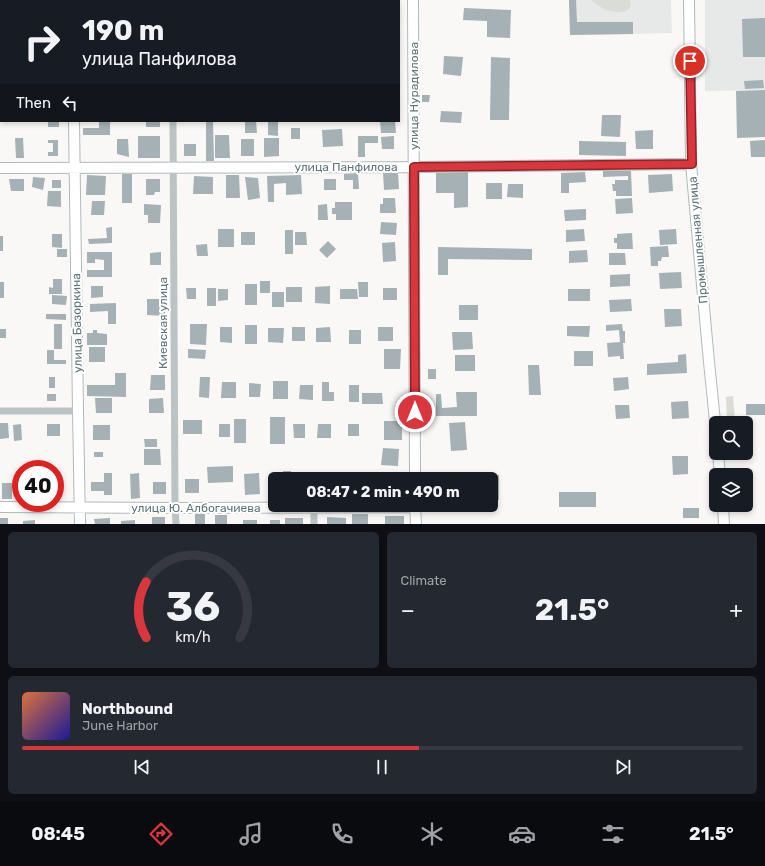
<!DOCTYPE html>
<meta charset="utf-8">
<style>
body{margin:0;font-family:Rubik,sans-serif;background:#242831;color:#f1f3f6;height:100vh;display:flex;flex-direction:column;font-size:15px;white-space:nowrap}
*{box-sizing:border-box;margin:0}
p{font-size:13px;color:#9ea1a6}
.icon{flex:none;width:22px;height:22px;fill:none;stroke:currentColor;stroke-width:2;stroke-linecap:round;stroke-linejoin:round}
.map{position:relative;height:524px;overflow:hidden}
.side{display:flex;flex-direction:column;gap:8px;padding:8px;background:#0d0f14;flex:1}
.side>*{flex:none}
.guide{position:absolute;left:0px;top:0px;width:400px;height:122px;box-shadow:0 2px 6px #0003;background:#171b24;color:#f1f3f6;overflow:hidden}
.fabs{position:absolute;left:709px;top:416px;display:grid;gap:8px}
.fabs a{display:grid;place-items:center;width:44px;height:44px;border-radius:6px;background:#171b24;box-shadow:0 2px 6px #0003;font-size:20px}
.speed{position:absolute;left:12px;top:460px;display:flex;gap:8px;font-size:20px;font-weight:700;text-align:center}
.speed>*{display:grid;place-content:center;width:52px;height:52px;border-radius:50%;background:#171b24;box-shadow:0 2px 6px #0003;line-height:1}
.speed .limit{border:6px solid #d22;background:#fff;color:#111}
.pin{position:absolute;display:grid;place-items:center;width:34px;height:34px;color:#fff;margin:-17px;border:2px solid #fff;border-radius:50%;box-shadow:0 1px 4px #0007}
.me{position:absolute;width:44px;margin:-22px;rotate:0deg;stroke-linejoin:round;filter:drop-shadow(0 0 3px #0008)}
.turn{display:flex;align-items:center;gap:14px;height:84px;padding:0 16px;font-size:18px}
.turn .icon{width:52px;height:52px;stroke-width:2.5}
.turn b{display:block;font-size:28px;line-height:34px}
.then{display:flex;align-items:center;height:38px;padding:0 16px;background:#0003;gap:8px;font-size:15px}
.big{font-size:30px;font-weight:700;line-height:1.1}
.side .tile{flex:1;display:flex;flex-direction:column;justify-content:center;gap:6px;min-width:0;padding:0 14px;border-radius:6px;background:#242831}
.side .dial{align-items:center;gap:0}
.dial svg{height:104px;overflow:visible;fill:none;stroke:#363941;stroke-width:7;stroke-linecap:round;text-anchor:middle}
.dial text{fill:#f1f3f6;stroke:none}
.song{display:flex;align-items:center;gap:12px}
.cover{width:48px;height:48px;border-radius:6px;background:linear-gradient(135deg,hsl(20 70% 55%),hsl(240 70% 35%))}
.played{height:4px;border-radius:2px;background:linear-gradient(90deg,#d9373d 55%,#363941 55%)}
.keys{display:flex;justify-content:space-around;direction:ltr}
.heat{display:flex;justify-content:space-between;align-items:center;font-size:22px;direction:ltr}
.side .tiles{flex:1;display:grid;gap:8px;grid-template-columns:1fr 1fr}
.tile:last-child{grid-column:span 2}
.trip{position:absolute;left:268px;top:472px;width:230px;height:40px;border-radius:6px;background:#171b24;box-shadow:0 2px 6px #0003;font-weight:700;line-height:40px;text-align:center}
.menu{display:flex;height:64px;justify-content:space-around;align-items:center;background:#090b0e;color:#9ea1a6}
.menu .icon{width:28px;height:28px}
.menu .on{color:#d9373d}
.menu b{font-size:18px;color:#f1f3f6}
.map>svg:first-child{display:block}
</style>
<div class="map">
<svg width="765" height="524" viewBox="0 0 765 524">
<rect width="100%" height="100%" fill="#f9f8f7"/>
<path fill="#e7e8e8" d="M569,0H671L672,33L570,35Z
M705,0H765V90L705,91Z"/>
<path fill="#daddd6" d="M591,0H630C635,15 612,13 604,9C601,8 596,3 591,0Z
M733,396L735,421L727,422L726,397Z"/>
<path fill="#a5b1b4" d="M569,0H576L577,22H633V34L570,35Z
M464,8L511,10L510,38L487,37V21L463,20Z
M765,18V57H743L742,19Z
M444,56L463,57L461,76L443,74Z
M491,57L510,58L509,120H490Z
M763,80L764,88L745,89L744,81Z
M765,90V137L737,138L736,91Z
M422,95H430L429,102H422Z
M441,111L462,112L461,123L440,122Z
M602,115H621L620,137L601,136Z
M48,121H59V127H48Z
M99,121H110V135H83V128H99Z
M146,121H160V127H146Z
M206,121H213L214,161H206Z
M245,121H256L257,133H245Z
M268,121H278V136L268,135Z
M380,121H395L396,133H381Z
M291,128H300V139H291Z
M342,129L343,146L323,147L322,130Z
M653,130V149H636L635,131Z
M215,135H229L230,158H215Z
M138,136H160V158H138Z
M358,136H378V143H365V157H358Z
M394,136V149H382L381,137Z
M15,138H23L24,158H16Z
M264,138H279V156L264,157Z
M117,139H128L129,157L117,154Z
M241,139H254V156H241Z
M48,140H58V156H48V152H53V143H48Z
M765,140V157H751L750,141Z
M579,141L626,142V156L579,155Z
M184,144H196V156H184Z
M603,171H631L632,196H616V191H613L612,184H615V180H628V176L603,177Z
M383,172H398L399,189L384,190Z
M468,172V207L454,208V193H436V173Z
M585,172L586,182L569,183V193H561V173Z
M358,173L359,189H353V180H344V174Z
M122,174H132V203H122Z
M672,174L673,191L649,193L648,175Z
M87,175L106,176L105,195H86Z
M226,175H239L240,198H226Z
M301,175L302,194L286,195V183L274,184V202H268L267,176Z
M194,176L213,177V194H193Z
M33,177L45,178L43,190L32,187Z
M245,177L258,178L260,198L248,200Z
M9,179H24V191H11Z
M146,179H160V192H155L154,195H146Z
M324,179H336V190H324Z
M52,180H61V188H52Z
M486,183H502V199H486Z
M508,184H523V198L507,197Z
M48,191H61V207L47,206Z
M383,198H395L396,213H380V204H383Z
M632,198L633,213L616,214L615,199Z
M92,201H105L104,215H91Z
M335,202H352V220H336V214H332V208H335Z
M144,204L161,205L160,223H148V215H144Z
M327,204L328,220H318V205Z
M586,209V220L565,221L564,210Z
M381,222L397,223L396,235L380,234Z
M112,227V243L89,244L88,239L107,238L106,228Z
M218,229H234V247H218Z
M584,229L585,241L566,242V230Z
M676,229L677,244L660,245L659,230Z
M285,230H293V254H285Z
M241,232H255V245H241Z
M295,232H306L307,245H295Z
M632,233L633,249H617V243H614V238H617V234Z
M52,234H62V248L52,247Z
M0,236H3V251H0Z
M328,241L336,249L327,258L319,250Z
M395,242L396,261L383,262L382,243Z
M207,244L208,256H197L196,245Z
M668,246L669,257H662L661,261H658V266H651L650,247Z
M438,247L532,249V260L448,259V275H438Z
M57,249H67V257H57Z
M587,250L588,262L569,263V251Z
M87,252H112V277H87V270H104V260L95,259V263H87Z
M161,252V265H150V253Z
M609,253H625L626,265H609Z
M681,272L682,288L660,289L659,273Z
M630,274V286L610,287V275Z
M53,279H62V294H49V287L53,288Z
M260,281H270V293H260Z
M0,282H4V298H0Z
M358,282H368V297H359Z
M245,284H257V305H245Z
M91,286H103V297L91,298Z
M330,286V304L315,303V287Z
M286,287H302V302H286Z
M186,288H196V299H187Z
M207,288H216V306H207Z
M383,288H397V300H383Z
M218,289H228V300L218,301Z
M340,289H357L358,299H340Z
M568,289H590V301H568Z
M272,292H284V307H272Z
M52,295L67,296L66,305L52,304Z
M147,299H165V316L147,315Z
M631,299L632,311L610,312L609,300Z
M116,303V324H108V311L90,312V304Z
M459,305H478V320H459Z
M664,309H681L682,326L665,327Z
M46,314H66V320L46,319Z
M54,324H62V349H54Z
M190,324H207L206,345L190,344Z
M622,324L623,331H625V343H623L624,359H620V356L608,357L607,343L620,342L619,330L606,331V325Z
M245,325H257V344H245Z
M567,326H590L589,337L567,336Z
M220,327H232V343L220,342Z
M292,327H305V341H292Z
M330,327L331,342H316V328Z
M378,327H393V341H378Z
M268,328H284L283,343L268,342Z
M0,329H6V338H0Z
M93,330H97V333L107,334V345H87V333H93Z
M349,330H361V344H349Z
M452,332H472L473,349L453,350Z
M89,347H105V362H89Z
M188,349L206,350L205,359L188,358Z
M384,349H401L400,369H384Z
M47,350H54V360H66V364H47Z
M574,351H593V366H574Z
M686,354L687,373L647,375V364L678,362V355Z
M455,355H475V371H455Z
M528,365H539L541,395H529Z
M428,369H436V379H428Z
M115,373H126V397L87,396V385H115Z
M151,375H165V390H150Z
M49,377H55V388H49Z
M200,377H210L209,398L199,397Z
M628,377L629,389L614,391L613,378Z
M273,381H288V399H273Z
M222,382H236V398H221Z
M322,382H329V392H334V401H322Z
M249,383L261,384L260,397H249Z
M300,385H313V400L299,399Z
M349,385H359V402H349Z
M456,392H477V416H436V394H441L442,408L457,407Z
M362,393H382L383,404H362Z
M47,394H56V401H47Z
M95,398H112V413H96Z
M163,398L164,413H149V399Z
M688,401L689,418L672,419L671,402Z
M746,404H765V415H746Z
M615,405H629L630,418L616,419Z
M270,417H285V444H270Z
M234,419H246V443H234Z
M183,420H202V434H183Z
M384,421H402V440H384Z
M465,422L467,450L451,451L449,423Z
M0,423H8L9,438L0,439Z
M21,424L22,440L14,441L13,425Z
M47,424H60V436H47Z
M219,424H230V437H219Z
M293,424H305V438H294Z
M318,424H331V438H317Z
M348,424H359V436H348Z
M93,425H110V440H93Z
M144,439H157V447H145Z
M383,448L399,449L398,466L381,465Z
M144,449H160L161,465H144Z
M94,452H103V457H94Z
M672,456H688V474L673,475Z
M233,466V482L208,483L207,467Z
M283,471H291V479H283Z
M104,473H112V495H104V491H91V482H104Z
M139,473L140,498L131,499L130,474Z
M259,473L260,494L245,495L244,474Z
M463,473V479H436V474Z
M476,475H499V500H491V479H476Z
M185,479H199V493H185Z
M55,482H61V493H55Z
M153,482H166V494H153Z
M2,483H12V499H2Z
M559,492H596V507H559Z
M683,508H699V518H683Z
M195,513H205V524H195Z
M352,514H368V524H352Z
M215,515H227V524H215Z
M385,516H404V524H385Z
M152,517H165V524H152Z
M327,517L346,518V524H327Z
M0,518H8V524H0Z
M110,518V524H95L94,519Z
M285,518H303V524H285Z
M35,520V524H23V521Z
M135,520V524H121V521Z
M243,520H257V524H243Z
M270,520H280V524H270Z"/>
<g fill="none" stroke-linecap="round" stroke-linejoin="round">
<defs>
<path id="secondary" d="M74,0V1
M413,0L415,479
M689,0L691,164L709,362L716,431
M74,121L78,411L80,524
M0,168L414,167L691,164
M718,453L720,475
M415,505L416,524
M723,505L724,524
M0,507L175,508L415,507"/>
</defs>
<use href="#secondary" stroke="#b1b9bb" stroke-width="12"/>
<path stroke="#bcc3c5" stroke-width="7" d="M173,0V1
M173,121L175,508L176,524
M0,411H78
M314,507V524"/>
<use href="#secondary" stroke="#fff" stroke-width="10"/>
</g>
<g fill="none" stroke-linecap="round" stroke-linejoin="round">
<defs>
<path id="route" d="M415,412L414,167L692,164L690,61"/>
</defs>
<use href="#route" stroke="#8d2428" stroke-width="10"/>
<use href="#route" stroke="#d9373d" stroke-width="7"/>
</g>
<g text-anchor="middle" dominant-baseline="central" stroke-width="4" stroke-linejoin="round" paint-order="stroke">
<g font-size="12" fill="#61767a" stroke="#fff">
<text transform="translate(414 96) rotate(-90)">улица Нурадилова</text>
<text x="346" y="167">улица Панфилова</text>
<text transform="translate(698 240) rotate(-95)">Промышленная улица</text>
<text transform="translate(77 323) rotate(-91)">улица Базоркина</text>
<text transform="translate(163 323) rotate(-90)">Киевская улица</text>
<text x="196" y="508">улица Ю. Албогачиева</text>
</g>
</g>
</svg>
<div class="fabs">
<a><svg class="icon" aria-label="search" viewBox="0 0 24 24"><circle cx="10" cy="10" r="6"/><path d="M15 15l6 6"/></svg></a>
<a><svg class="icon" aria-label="layers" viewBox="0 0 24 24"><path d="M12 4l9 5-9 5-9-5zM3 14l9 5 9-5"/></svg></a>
</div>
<div class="speed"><div class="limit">40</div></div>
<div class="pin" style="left:690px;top:61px;background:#d93025"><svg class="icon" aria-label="arrive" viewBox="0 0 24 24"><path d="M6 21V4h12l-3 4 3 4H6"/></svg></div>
<svg class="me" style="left:415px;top:412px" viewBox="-20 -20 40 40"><circle r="17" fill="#d9373d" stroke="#fff" stroke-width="3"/><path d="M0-11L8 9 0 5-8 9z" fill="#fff"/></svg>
<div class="trip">08:47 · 2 min · 490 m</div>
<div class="guide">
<div class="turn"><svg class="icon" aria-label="right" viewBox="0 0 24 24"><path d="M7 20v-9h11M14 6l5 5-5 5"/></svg><div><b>190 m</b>улица Панфилова</div></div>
<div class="then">Then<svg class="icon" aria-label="left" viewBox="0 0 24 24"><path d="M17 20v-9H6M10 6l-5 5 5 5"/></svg></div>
</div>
</div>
<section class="side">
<div class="tiles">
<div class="tile dial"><svg viewBox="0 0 100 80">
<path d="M14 69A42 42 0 1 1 86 69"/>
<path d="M14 69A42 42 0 0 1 14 26" stroke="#d9373d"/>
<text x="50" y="56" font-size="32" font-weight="700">36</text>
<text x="50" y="72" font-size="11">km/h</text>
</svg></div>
<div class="tile"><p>Climate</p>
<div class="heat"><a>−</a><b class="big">21.5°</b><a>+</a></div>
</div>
<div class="tile">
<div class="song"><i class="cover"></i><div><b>Northbound</b><p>June Harbor</p></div></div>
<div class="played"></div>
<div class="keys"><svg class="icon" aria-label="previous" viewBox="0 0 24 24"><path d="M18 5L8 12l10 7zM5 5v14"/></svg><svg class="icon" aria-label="pause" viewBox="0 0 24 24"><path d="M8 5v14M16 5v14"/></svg><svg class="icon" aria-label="next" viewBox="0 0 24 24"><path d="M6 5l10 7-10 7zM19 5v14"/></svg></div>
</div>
</div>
</section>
<nav class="menu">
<b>08:45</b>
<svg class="icon on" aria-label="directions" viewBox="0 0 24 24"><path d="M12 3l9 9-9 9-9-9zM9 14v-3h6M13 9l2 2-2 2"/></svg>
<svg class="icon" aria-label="music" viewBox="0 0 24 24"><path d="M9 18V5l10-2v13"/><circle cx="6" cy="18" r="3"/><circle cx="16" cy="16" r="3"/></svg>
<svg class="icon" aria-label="phone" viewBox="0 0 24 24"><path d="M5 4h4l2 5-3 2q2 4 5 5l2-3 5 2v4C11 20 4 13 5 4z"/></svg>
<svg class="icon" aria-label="climate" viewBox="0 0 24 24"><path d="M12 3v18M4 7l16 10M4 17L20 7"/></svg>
<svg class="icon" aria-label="car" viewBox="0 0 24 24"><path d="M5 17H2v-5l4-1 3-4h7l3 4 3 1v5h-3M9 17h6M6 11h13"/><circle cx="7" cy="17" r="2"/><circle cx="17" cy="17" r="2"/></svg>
<svg class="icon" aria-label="filters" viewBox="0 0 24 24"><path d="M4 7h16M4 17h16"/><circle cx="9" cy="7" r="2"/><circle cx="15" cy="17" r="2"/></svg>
<b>21.5°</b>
</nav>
